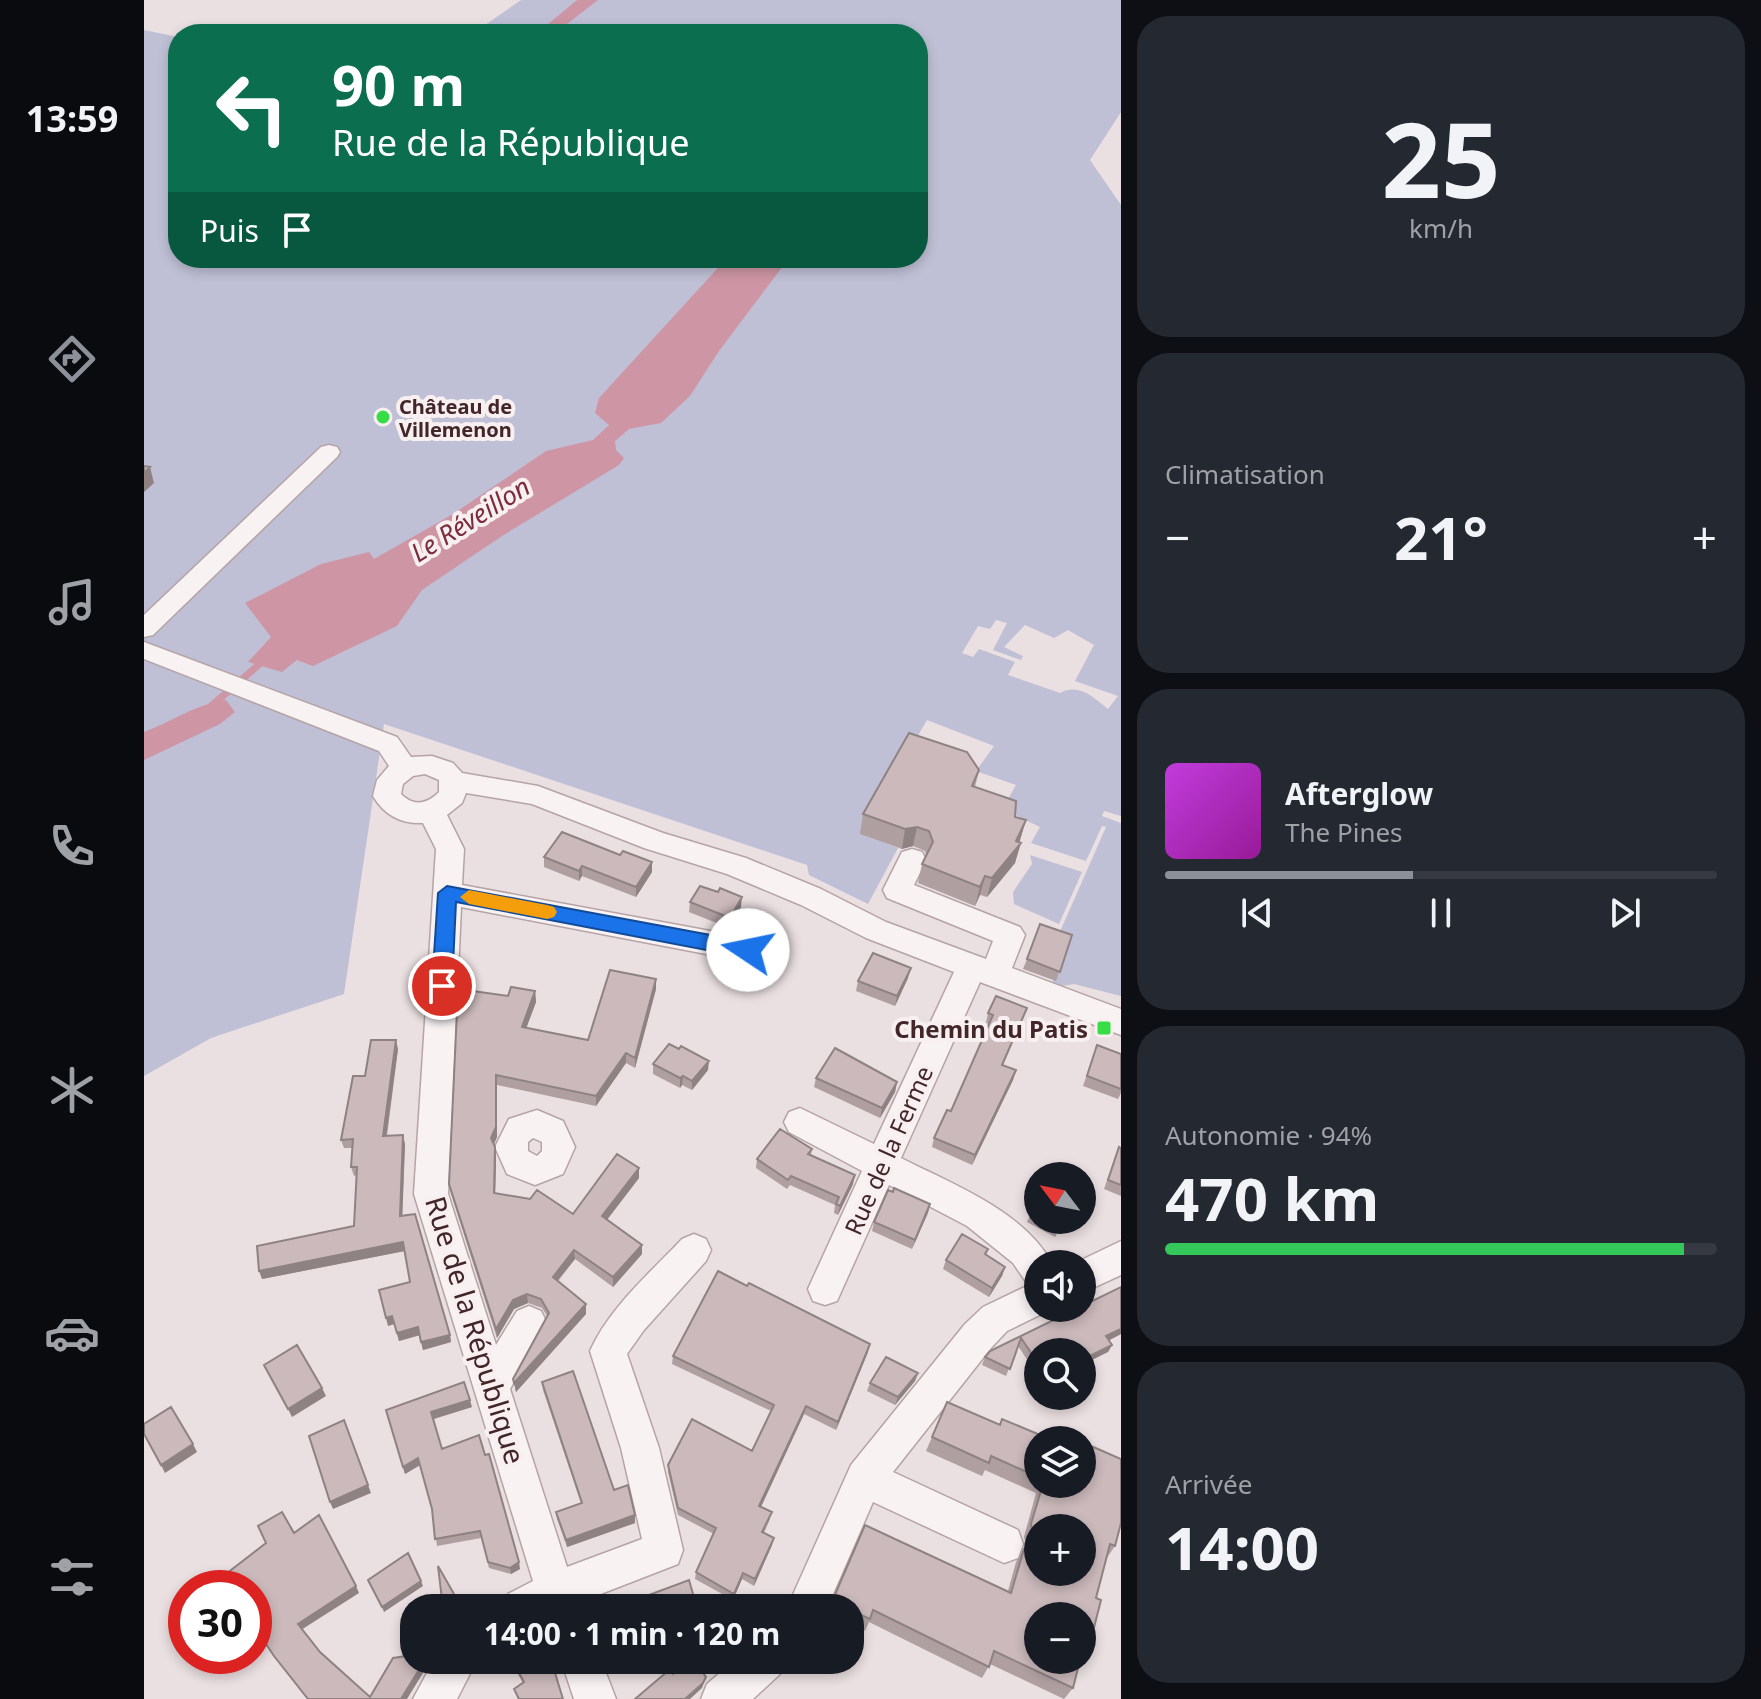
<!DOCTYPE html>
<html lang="fr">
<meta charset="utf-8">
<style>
body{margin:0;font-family:"Noto Sans",sans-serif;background:#242831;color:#f1f3f6;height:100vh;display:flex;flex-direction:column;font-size:30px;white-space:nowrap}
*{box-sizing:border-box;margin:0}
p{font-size:26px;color:#9ea1a6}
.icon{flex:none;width:44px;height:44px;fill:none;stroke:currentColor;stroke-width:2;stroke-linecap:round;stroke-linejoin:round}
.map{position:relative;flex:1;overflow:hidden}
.drawer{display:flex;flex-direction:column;gap:16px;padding:16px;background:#0d0f14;width:640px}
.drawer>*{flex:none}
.hud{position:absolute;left:24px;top:24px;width:760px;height:244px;border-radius:32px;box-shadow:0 4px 12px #0003;background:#0b6e4f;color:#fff;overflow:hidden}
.needle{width:52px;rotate:302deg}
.controls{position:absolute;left:880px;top:1162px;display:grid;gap:16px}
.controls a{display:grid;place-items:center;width:72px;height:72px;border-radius:50%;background:#171b24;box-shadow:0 4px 12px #0003;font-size:40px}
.speed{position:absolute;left:24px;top:1570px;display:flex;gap:16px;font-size:40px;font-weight:700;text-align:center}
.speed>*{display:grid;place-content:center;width:104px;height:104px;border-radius:50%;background:#171b24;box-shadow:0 4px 12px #0003;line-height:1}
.speed .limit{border:12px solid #d22;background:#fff;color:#111}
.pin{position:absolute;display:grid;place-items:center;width:68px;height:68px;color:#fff;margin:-34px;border:4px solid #fff;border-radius:50%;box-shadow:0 2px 8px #0007}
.me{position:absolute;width:88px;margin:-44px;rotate:281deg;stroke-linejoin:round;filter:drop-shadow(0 0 6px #0008)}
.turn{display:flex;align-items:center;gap:28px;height:168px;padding:0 32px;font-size:36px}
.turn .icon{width:104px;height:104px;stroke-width:2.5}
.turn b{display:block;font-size:56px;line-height:68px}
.then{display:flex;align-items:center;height:76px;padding:0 32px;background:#0003;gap:16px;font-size:30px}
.big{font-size:60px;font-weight:700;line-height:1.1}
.drawer .card{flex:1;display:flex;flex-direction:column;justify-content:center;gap:12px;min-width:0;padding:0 28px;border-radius:32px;background:#242831}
.drawer .dial{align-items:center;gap:0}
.dial b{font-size:104px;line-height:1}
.song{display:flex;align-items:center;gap:24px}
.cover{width:96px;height:96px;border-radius:12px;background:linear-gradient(135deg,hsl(290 70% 55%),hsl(300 70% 35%))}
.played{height:8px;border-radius:4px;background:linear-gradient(90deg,#8c9099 45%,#363941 45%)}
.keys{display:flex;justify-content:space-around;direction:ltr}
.heat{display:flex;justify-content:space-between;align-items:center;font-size:44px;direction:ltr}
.charge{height:12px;border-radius:6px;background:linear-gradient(90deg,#34c759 94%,#363941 0)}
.trip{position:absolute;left:256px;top:1594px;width:464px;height:80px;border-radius:32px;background:#171b24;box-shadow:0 4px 12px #0003;font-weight:700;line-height:80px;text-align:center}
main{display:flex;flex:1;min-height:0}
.tabs{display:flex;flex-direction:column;width:144px;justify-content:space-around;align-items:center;background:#090b0e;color:#9ea1a6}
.tabs .icon{width:56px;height:56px}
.tabs .active{color:#8c9099}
.tabs b{font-size:36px;color:#f1f3f6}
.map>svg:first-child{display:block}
</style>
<main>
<nav class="tabs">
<b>13:59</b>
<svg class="icon active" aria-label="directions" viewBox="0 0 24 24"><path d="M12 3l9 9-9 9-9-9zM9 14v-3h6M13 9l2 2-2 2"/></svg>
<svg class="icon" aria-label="music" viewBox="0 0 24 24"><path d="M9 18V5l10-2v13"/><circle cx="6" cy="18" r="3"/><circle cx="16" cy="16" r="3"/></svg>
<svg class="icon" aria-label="phone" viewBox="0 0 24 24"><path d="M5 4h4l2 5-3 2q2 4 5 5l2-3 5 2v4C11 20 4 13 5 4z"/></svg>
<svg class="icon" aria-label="climate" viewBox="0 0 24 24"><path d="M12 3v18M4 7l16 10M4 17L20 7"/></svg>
<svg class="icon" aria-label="car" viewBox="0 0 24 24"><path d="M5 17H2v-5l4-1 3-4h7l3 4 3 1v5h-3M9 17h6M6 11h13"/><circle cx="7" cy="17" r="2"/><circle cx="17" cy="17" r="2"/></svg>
<svg class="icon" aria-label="filters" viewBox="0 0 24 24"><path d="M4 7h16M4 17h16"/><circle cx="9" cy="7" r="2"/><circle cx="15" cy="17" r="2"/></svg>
</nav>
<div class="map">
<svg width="977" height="1699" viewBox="0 0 977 1699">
<rect width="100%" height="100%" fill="#eadfe1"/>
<path fill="#bfc0d5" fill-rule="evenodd" d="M377,0H977V112L946,160L977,205V816L960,811L958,816L977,823V996L930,984L918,986L908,983L922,947L911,943L962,827L958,826L942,861L887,843L896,827L873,816L864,799L872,785L832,771L850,746L783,720L717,834L754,848L724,904L665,875L663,865L240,724L200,994L67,1038L0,1076V30L34,37V258H774V34H328ZM852,620L863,623L849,650L877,660L879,656L860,647L881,625L910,638L924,630L950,645L931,681L974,696L964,709C949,697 935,683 916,693L864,675L871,662L835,649L829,657L818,653L834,626L846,629Z
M886,855L938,872L915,924L870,904L869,892L888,864Z"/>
<path fill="#ce96a4" d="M433,0H454L410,34H392Z
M583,258H645L575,351L546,396L517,423L485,429L471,441L472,450L480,458L475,465L358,536L278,590L253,626L169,666L153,660L138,672L104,662L127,637L101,603L177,564L225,552L230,559L309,514L402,451L449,440L465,425L451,413L455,398Z
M82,700L91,712L76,724L0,760V732C29,721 52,704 82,700Z"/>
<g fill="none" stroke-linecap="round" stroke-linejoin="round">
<path stroke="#ce96a4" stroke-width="7" d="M65,708L119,661"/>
<defs>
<path id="minor" d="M185,445L193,447L196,452L193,457L9,635L0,637V615L177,447Z
M0,642L253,737L267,757L288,756L309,763L318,773L394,786L519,833L602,858L677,889L742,922L842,959L849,941L743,898L739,890L758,852L768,849L778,852L782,860L770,885L876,927L881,935L868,968L977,1009V1035L836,982L757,1158C806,1183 882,1212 908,1264H894V1308L906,1310L863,1331L847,1348L749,1472L874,1530L879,1544L874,1558L860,1563L729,1502L683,1608H643L707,1465L821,1324L839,1307L887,1284L882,1282L869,1263L823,1226L745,1185L693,1301L681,1305L669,1301L664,1289L718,1171L645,1132L640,1122L645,1112L656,1108L730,1144L810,972L722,938L657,905L583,874L500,848L388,804L322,793L318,803L303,815L320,849L318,885L604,938L614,942L619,950L614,958L604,962L317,907L304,1194L352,1345L373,1311L385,1306L397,1311L403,1323L366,1389L423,1567L498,1539L477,1448L446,1351C465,1308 506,1273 538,1239L550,1234L562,1239L567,1250L562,1261L500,1330L483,1354L515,1448L539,1550L534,1564L436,1602L438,1608H358L364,1594L389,1581L270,1194L292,849L279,823C257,824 240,815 229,796L233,780L245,766L235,751L0,659ZM281,774L295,780V792C283,804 270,807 257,794L259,784L269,776Z
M393,1110L419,1121L431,1147L419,1174L391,1185L363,1174L351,1147L365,1119ZM389,1138L398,1142V1151L393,1156L384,1151V1142Z
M977,1241V1275L938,1293V1264H929Z
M290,1660H333L313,1699H269Z
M417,1660H457L472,1699H430Z
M591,1660H642L636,1674L609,1699H557L563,1684Z"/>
</defs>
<use href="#minor" stroke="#b5a4a6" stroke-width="3"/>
<use href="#minor" fill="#f8f2f3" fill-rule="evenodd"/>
</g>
<path fill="#af9fa1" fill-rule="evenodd" d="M835,770L831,787L871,817L882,820L875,843L871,863L843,897L836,895L831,906L774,883L778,864L782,855L781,851L769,846L758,849L716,834L719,814Z
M400,857L508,872L492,897L438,876L435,881L400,867Z
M546,902L597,907L585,928L545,912Z
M928,935L912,981L879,969L883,959Z
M764,978L751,1006L712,991L714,981Z
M512,979V989L491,1068L482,1063L452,1106L353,1085V1137L350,1144L352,1157L351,1193L429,1214L495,1178L463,1220L498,1254L469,1287L431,1259L414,1281L442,1304V1314L372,1392L369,1379L403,1316L398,1308L384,1303L370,1309L353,1338L307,1194L305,1184L364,996L391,991L392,1002L382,1028L444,1040Z
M883,1008L859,1065L872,1070L869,1080L828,1165L788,1147L790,1138L807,1111L845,1024L842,1023L844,1013Z
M953,1045L977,1054V1093L974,1099L939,1086Z
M254,1049L243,1136L261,1144L258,1216L306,1335L307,1342L279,1350L276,1335L255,1341L250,1324L244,1326L266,1282L260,1251L118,1279L210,1226L213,1175L210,1176L207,1167L209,1148H200L197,1140L221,1076Z
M535,1049L564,1070L548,1090L538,1085L536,1088L509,1074V1064Z
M672,1078L753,1082L751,1092L736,1118L670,1087Z
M975,1147L977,1148V1196L960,1189Z
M668,1149L667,1155L709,1184L694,1215L690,1213L691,1205L646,1185L643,1189L612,1168L613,1159Z
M894,1199V1220H921L911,1237L883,1222Z
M786,1204L768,1249L728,1231L730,1222Z
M844,1249L842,1255L861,1267L858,1276L845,1297L799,1269L802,1260Z
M977,1287V1334L965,1340L968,1345L964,1352H894V1376L874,1346L862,1376L838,1365L841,1357Z
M724,1352L692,1430L660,1414L617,1507L626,1519L620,1533L628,1545L610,1586L598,1579L589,1600L551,1579L552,1572L570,1534L534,1515L524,1472V1465L608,1451L627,1411L528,1364L529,1356Z
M774,1373L771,1381L751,1405L723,1391L726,1383Z
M398,1382L470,1490L491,1523L423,1547L413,1519L412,1512L437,1503L399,1390Z
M803,1402L894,1440V1484H938L971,1546L962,1559L952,1598L942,1659L934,1669L929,1688L920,1699L846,1664L838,1678L725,1622L721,1631L706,1623V1608H682L685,1599L864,1591L872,1562L882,1545L880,1537L892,1493L841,1470L838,1476L782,1451ZM938,1616V1660H894Z
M328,1407L290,1419L298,1449L376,1569L367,1574L345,1568L337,1538L293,1546L288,1509L276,1465L261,1474L242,1410Z
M369,1662L419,1699H374L370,1689L379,1683L370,1668Z"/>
<path fill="#8e8283" d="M6,467L10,483L0,492V473Z
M882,820L876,840L872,850L877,843L871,863L843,897L848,878L872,841Z
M773,827L769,846L758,849L761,829Z
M508,862V872L492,897V887Z
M438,866V876L435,881V871Z
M841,876L836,895L831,906L836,887Z
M598,897L597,907L585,928L586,918Z
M767,968L764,978L751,1006L753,996Z
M512,979V989L491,1068V1058Z
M391,991L392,1002L379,1037L378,1027Z
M252,1040L254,1049L241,1145L239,1136Z
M482,1053V1063L452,1106V1096Z
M565,1061L564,1070L548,1090V1081Z
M872,1070L869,1080L828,1165L831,1155Z
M352,1075L353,1085V1137L348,1148L347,1138Z
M539,1076L538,1085L536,1088V1078Z
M753,1082L751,1092L736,1118L738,1108Z
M259,1135L261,1144L258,1225L256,1216Z
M351,1147L352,1157L351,1203L350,1193Z
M495,1168V1178L458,1226V1216Z
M711,1175L709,1184L694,1215L696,1206Z
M786,1204L784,1213L768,1249L771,1240Z
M259,1242L261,1251L118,1279L115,1271Z
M498,1245V1254L469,1287V1277Z
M430,1250L431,1259L409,1286V1277Z
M861,1267L858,1276L845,1297L848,1288Z
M383,1294L384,1303L370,1309L353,1338L352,1329L369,1300Z
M442,1304V1314L372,1392L370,1383Z
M248,1316L250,1324L244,1326L242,1318Z
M274,1327L276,1335L255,1341L253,1333Z
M977,1329V1334L958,1344L962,1336Z
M306,1335L307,1342L279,1350L277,1342Z
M726,1344L724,1352L692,1430L694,1422Z
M968,1345L964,1352L938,1365V1360Z
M774,1373L771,1381L751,1405L754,1397Z
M178,1388L182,1396L148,1417L144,1409Z
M326,1400L328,1407L289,1419L287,1412Z
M662,1406L660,1414L614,1513L615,1506Z
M49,1444L53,1452L21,1473L17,1465Z
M274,1458L276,1465L261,1474L259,1467Z
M224,1485L227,1493L189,1509L186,1502Z
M491,1515V1523L423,1547L422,1540Z
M630,1538L628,1545L610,1586L611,1579Z
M375,1562L376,1569L367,1574L366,1568Z
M599,1573L598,1579L589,1600L590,1594Z
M277,1581L279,1586L240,1612L238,1607Z
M212,1586L215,1593L157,1630L154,1624Z
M281,1660H287L263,1699H257Z
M562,1677L558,1688L546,1699H541Z"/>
<path fill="#cbb9bb" stroke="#8e8283" stroke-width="2" fill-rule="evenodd" d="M0,466L6,467L0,473Z
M765,733L823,752L835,770L828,786L872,801L871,817L882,820L872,841L877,843L848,878L841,876L836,887L778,864L789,842L785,831L773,827L761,829L719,814Z
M418,832L476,855L479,851L508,862L492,887L438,866L435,871L400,857Z
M556,886L574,892L576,888L598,897L586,918L546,902Z
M896,924L928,935L916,972L883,959Z
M729,953L767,968L753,996L714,981Z
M466,970L512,979L491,1058L482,1053L452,1096L352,1075V1127L347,1138L351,1147L350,1193L386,1199L393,1190L429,1214L473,1154L495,1168L458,1216L498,1245L469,1277L430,1250L409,1277L442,1304L370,1383L369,1379L405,1313L397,1299L383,1294L369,1300L352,1329L305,1184L314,989L364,996L367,987L391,991L378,1027L444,1040Z
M852,996L883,1008L858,1065L872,1070L831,1155L790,1138L803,1110L807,1111L849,1015L844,1013Z
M227,1040H252L239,1136L259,1135L256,1216L271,1214L306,1335L277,1342L274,1327L253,1333L248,1316L242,1318L235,1290L266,1282L259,1242L115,1271L113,1246L210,1226L213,1167H207L209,1139L197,1140L209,1076H221Z
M525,1044L535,1049L537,1046L565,1061L548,1081L539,1076L536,1078L509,1064Z
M953,1045L977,1054V1089L943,1076Z
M691,1048L753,1082L738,1108L672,1078Z
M636,1129L668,1149L664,1154L711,1175L696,1206L692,1204L695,1197L647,1176L644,1180L613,1159Z
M975,1147L977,1148V1185L964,1180Z
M750,1188L786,1204L771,1240L730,1222L744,1190L749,1192Z
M894,1199V1217L887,1213Z
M900,1220H920L915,1228Z
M818,1234L844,1249L841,1254L861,1267L848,1288L802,1260Z
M574,1271L603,1286L605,1283L726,1344L694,1422L662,1406L615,1506L628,1512L618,1532L630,1538L611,1579L599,1573L590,1594L552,1572L572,1528L534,1508L524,1465L548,1419L608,1451L630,1405L529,1356Z
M977,1287V1329L962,1336L968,1345L938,1360V1352H894V1363L877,1338L866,1369L841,1357L846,1351L934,1308H938V1306Z
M153,1345L178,1388L144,1409L120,1365Z
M742,1357L774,1373L754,1397L726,1383Z
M429,1371L470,1490L484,1485L491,1515L422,1540L412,1512L438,1503L398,1382Z
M320,1382L326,1400L287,1412L298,1449L335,1435L341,1455L345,1454L375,1562L366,1568L344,1562L336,1531L291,1539L288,1509L274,1458L259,1467L242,1410Z
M803,1402L856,1425L858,1419L908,1440H894V1477L847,1456L845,1463L788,1437Z
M27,1407L49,1444L17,1465L0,1434V1424Z
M200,1420L224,1485L186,1502L165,1436Z
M917,1433L933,1440H915Z
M938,1442L977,1459V1523L971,1546L966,1544L952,1598L957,1600L942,1659L938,1657V1616H894V1660H936L929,1688L850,1651L845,1667L729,1610L726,1619L706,1610V1608H703L685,1599L690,1597L721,1525L867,1593L880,1549L884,1546L889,1532L887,1524L899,1484H938ZM894,1528H938V1572H894Z
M138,1512L150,1533L175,1515L212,1586L154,1624L176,1652L226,1697L249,1658L270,1655V1660H281L257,1699H164L130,1656L110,1626V1588H85L78,1577L122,1543L114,1526Z
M264,1553L277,1581L238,1607L224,1580Z
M294,1566L318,1608H299Z
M545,1580L553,1608H470Z
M372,1660H407L419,1699H375L370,1689L380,1682L369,1662Z
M545,1660H550L562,1677L559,1683L541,1699H491L525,1670L529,1674Z"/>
<path fill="#1a73e8" stroke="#114b97" stroke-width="2" d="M303,886L604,942L611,945L613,950L611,955L604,958L312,902L308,986L305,991H291L288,986L294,893Z"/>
<path fill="#f59e0b" d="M325,890L403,905L410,907L413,912L410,917L403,919L325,904L316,897Z"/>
<g fill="#36dd45" stroke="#f7eff0" stroke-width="3">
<circle cx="239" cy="417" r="8"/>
<rect x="952" y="1020" width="16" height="16" rx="4"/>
</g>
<g text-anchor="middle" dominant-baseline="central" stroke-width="8" stroke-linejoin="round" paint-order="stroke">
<g font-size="20" font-weight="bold" fill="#43262a" stroke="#f7eff0" text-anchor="start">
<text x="255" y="406">Château de<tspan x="255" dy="23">Villemenon</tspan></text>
</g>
<g font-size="24" font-weight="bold" fill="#43262a" stroke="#f7eff0" text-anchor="end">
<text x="944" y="1028">Chemin du Patis</text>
</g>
<g font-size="24" fill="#43262a" stroke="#f7eff0">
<text transform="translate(744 1150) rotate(-66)">Rue de la Ferme</text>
</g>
<g font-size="26" font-style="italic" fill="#7c2c3c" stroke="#f7eff0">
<text transform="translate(326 519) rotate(-32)">Le Réveillon</text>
</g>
<g font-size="28" fill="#43262a" stroke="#f7eff0">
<text transform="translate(332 1330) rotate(73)">Rue de la République</text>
</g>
</g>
</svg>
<div class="controls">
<a><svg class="needle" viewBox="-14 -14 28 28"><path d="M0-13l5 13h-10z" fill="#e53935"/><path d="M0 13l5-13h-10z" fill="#9ea1a6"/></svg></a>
<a><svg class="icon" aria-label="sound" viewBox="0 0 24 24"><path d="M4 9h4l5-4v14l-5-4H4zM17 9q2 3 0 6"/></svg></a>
<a><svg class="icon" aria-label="search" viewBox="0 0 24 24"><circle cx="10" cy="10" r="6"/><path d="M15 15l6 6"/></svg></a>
<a><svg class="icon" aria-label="layers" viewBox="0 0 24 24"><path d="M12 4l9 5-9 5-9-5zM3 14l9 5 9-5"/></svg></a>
<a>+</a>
<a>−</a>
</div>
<div class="speed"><div class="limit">30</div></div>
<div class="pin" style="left:298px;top:986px;background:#d93025"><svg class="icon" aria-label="arrive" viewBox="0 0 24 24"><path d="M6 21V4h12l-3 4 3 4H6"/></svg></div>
<svg class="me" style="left:604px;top:950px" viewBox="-20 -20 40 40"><circle r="19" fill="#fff"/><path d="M0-13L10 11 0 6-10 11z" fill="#1a73e8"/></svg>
<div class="trip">14:00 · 1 min · 120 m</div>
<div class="hud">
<div class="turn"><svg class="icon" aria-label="left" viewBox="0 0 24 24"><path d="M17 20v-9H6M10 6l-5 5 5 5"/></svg><div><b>90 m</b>Rue de la République</div></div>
<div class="then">Puis<svg class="icon" aria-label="arrive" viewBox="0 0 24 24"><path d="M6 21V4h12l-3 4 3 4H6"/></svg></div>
</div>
</div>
<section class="drawer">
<div class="card dial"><b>25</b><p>km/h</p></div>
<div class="card"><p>Climatisation</p>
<div class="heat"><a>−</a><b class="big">21°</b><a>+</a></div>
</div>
<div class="card">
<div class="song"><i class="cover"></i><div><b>Afterglow</b><p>The Pines</p></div></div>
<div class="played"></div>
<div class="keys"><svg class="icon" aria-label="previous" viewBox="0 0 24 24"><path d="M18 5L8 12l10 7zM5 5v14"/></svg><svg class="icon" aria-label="pause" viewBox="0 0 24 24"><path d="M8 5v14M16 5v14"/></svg><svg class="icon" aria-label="next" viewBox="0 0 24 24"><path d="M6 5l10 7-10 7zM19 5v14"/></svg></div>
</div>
<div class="card"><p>Autonomie · 94%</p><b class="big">470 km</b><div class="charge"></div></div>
<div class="card"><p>Arrivée</p><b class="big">14:00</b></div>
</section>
</main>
